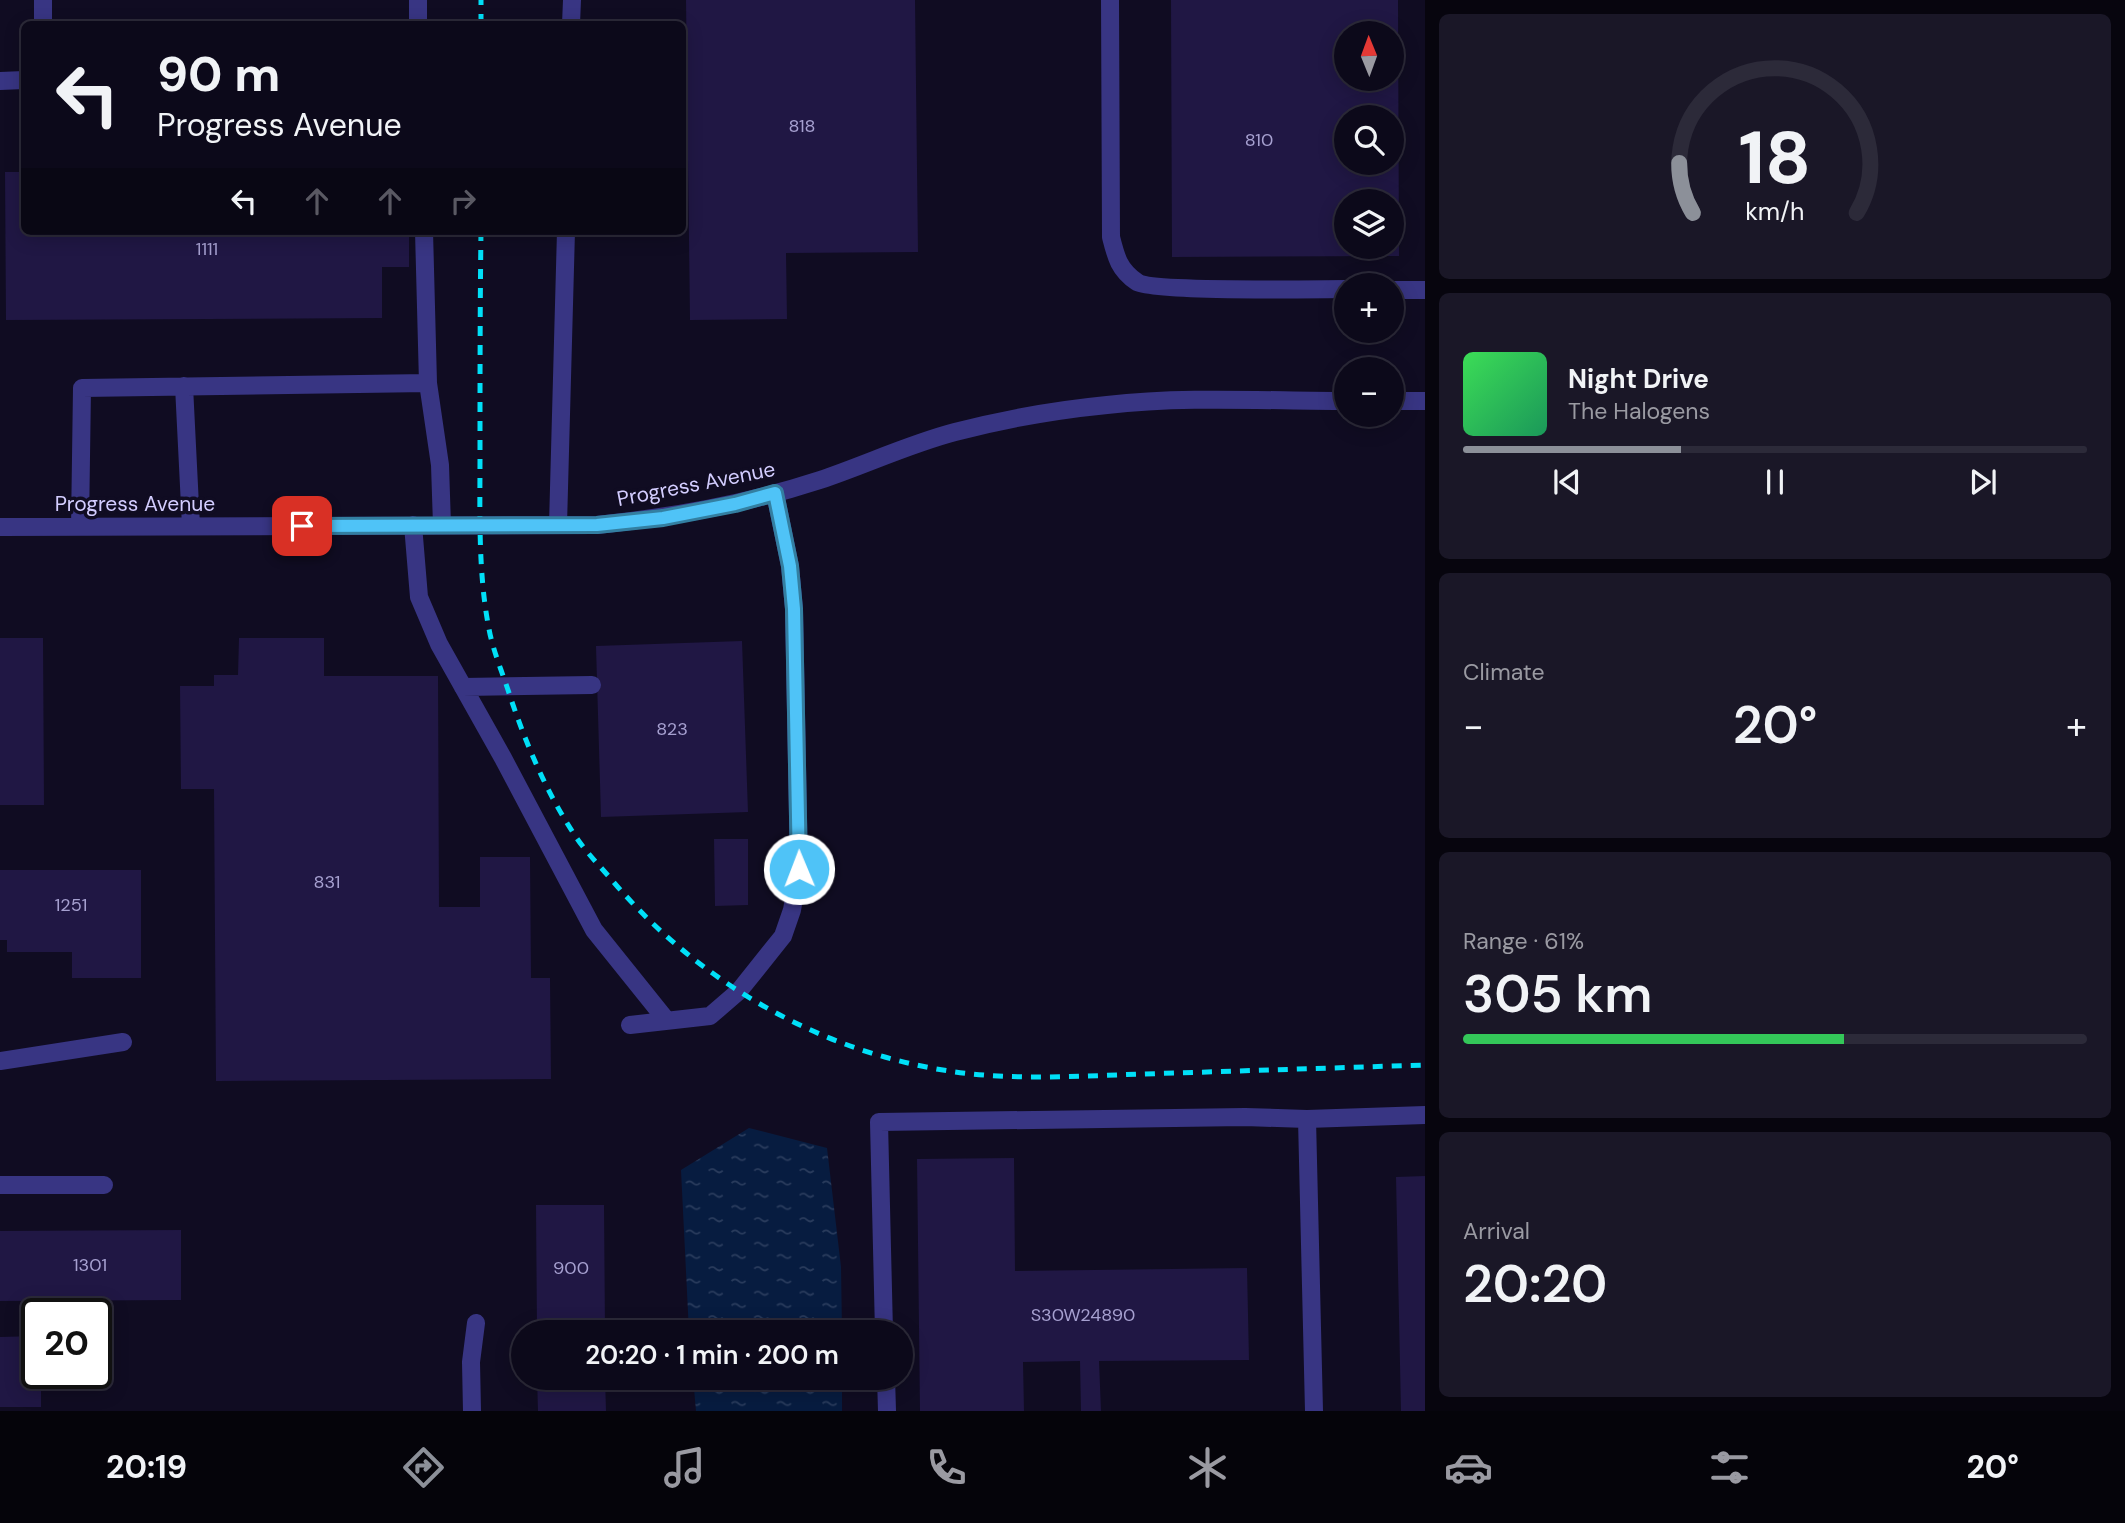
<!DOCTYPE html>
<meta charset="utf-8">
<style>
body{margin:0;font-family:"DM Sans",sans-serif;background:#1a1727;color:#f1f3f6;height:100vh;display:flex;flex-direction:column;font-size:26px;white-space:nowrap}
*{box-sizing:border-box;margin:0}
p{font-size:23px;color:#9a9aa2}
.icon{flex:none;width:38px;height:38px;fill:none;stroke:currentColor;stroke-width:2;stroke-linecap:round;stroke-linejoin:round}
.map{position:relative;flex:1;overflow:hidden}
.sheet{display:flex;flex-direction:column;gap:14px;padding:14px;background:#07050e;width:700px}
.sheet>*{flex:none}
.guide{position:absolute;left:21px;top:21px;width:665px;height:214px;border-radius:10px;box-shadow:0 4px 18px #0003,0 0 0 2px #2c2a39;background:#0c091a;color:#f1f3f6;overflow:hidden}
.needle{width:46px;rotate:359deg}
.controls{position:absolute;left:1334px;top:21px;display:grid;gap:14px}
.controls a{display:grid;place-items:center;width:70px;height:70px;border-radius:50%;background:#0c091a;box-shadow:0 4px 18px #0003,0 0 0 2px #2c2a39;font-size:35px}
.speed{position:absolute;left:21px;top:1298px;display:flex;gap:14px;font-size:35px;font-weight:700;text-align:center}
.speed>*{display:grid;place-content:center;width:91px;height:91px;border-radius:50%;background:#0c091a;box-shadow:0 4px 18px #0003,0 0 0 2px #2c2a39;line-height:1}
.speed .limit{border:4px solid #111;border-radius:10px;background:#fff;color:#111}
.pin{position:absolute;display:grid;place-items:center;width:60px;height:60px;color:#fff;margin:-30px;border-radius:14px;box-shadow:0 4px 10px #0006}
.me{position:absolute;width:77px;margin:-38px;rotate:359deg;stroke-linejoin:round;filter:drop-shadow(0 0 5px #0008)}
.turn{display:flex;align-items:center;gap:24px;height:147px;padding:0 21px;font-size:32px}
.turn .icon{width:91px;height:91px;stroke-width:2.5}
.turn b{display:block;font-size:49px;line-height:60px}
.lanes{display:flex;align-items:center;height:66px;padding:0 21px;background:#0003;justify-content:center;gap:35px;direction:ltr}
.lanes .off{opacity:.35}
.big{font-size:52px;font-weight:600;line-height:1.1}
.sheet .widget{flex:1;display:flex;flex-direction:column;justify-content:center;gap:10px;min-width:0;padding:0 24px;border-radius:10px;background:#1a1727}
.sheet .dial{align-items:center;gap:0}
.dial svg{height:182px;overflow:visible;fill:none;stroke:#2c2a39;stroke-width:7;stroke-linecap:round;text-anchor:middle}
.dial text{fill:#f1f3f6;stroke:none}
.song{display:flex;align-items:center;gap:21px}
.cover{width:84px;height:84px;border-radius:10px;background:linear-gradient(135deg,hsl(130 70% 55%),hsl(150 70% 35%))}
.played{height:7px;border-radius:4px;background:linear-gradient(90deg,#8c9099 35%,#2c2a39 35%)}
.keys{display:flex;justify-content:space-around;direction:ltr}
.heat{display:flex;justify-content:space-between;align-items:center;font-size:38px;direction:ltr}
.charge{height:10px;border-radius:5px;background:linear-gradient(90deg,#34c759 61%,#2c2a39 0)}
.trip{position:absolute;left:511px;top:1320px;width:402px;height:70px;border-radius:35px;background:#0c091a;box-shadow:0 4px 18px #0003,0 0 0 2px #2c2a39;font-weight:600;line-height:70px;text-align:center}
.tab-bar{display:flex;height:112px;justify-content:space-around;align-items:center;background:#05040a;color:#9a9aa2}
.tab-bar .icon{width:49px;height:49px}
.tab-bar .on{color:#8c9099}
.tab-bar b{font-size:32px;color:#f1f3f6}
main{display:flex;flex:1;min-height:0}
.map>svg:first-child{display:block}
</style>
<main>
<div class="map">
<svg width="1425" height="1411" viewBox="0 0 1425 1411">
<defs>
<pattern id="water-ripples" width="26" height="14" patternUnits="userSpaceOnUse" patternTransform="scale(1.75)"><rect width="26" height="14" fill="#071c40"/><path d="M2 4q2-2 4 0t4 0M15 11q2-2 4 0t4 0" fill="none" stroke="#2a3c5d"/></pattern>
</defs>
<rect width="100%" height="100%" fill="#100c22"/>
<path fill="url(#water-ripples)" d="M749,1128L827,1148L841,1267L842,1332H689L681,1170Z
M693,1377H842V1411H696Z"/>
<path fill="#201744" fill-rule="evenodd" d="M686,0H915L918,252L786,253L787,319L690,320Z
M1171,0H1398L1399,256L1172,257ZM1346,33H1391V79H1346ZM1346,117H1391V163H1346ZM1346,201H1391V247H1346Z
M5,172H24V231H409V267H382V318L6,320Z
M0,638H43L44,805H0Z
M239,638H324V676H438L439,907H480V857H530L531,978H550L551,1079L216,1081L214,789H181L180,686H214V675H238Z
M742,641L748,812L601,817L596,646Z
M714,839H748V905L715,906Z
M0,870H141V978H72V952H7V940H0Z
M1014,1158L1015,1271L1247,1268L1249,1360L1099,1361L1101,1411H1081L1080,1361L1023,1362L1024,1411H920L917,1159Z
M1425,1176V1411H1401L1396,1177Z
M536,1205H604L605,1332H537Z
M181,1230V1300L0,1301V1231Z
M37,1336V1374H41V1407H0V1337Z
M537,1377H605L606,1411H538Z"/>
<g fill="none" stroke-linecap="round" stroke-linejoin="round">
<path stroke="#383583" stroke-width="18" d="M418,0V24
M1110,0L1111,237C1116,257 1119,270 1137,282C1151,292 1316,289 1346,289
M43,24V0
M571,24L572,0
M0,81L24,80
M424,231L428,383L440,465L442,525
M1391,290H1425
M184,386L191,526
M1391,401H1425
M413,525L419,597L439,644L503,758L594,930L667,1021
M558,525L566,231
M0,527L597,525C673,517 747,504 820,480C865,465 909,444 955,432C1005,419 1056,410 1107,405C1185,396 1267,401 1346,401
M80,527L82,388L428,383
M463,687L592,685
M630,1025L710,1016L739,991L783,936L792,910L799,869L794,609L790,566L775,493
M0,1061L123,1042
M0,1185H104
M884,1332L879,1122L1245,1117L1307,1119
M886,1377L887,1411
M472,1411L471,1362L476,1323
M1314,1411L1307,1119L1425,1115"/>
<path stroke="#00e0f8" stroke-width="5" stroke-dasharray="10 9" stroke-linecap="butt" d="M481,24V0
M481,231C480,306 480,382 480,457C480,514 478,573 489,629C493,651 503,674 510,696C526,744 547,794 576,837C586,852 599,865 611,879C696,980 817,1051 949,1071C1013,1081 1080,1076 1144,1074C1238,1071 1331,1068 1425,1065"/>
</g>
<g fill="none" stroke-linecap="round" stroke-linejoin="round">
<defs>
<path id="route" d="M302,526L597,525L663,518L735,504L775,493L790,566L794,609L799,869"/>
</defs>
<use href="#route" stroke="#337fa1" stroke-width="18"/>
<use href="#route" stroke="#4fc3f7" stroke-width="12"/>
</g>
<g text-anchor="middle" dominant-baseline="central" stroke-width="7" stroke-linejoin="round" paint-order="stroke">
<g font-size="18" fill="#a6a0d0">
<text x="802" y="126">818</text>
<text x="1259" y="140">810</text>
<text x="207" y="249">1111</text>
<text x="672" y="729">823</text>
<text x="327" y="882">831</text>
<text x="71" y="905">1251</text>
<text x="90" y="1265">1301</text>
<text x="571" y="1268">900</text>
<text x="1083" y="1315">S30W24890</text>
</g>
<g font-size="21" fill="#d3cdff" stroke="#100c22">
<text transform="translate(696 484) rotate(-11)">Progress Avenue</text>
<text x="135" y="504">Progress Avenue</text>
</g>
</g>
</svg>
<div class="controls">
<a><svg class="needle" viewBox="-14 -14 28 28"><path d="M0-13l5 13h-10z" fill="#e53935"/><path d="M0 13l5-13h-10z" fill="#9a9aa2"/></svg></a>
<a><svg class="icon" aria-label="search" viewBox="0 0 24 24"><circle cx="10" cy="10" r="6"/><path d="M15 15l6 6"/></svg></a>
<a><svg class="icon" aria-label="layers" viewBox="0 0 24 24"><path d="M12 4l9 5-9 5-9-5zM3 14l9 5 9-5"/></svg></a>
<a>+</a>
<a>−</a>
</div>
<div class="speed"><div class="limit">20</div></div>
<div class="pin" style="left:302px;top:526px;background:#d93025"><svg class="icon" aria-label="arrive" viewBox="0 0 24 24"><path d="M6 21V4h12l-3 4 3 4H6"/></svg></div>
<svg class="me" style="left:799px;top:869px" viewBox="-20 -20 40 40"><circle r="17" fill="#4fc3f7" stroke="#fff" stroke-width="3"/><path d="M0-11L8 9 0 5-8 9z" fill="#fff"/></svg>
<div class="trip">20:20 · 1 min · 200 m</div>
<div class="guide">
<div class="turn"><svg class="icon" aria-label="left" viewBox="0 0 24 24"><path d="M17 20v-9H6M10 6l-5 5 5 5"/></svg><div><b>90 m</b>Progress Avenue</div></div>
<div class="lanes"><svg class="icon" aria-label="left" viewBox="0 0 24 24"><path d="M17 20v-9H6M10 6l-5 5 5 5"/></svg><svg class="icon off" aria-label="ahead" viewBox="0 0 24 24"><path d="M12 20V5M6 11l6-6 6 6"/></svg><svg class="icon off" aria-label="ahead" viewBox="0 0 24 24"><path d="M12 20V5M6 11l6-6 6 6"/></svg><svg class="icon off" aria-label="right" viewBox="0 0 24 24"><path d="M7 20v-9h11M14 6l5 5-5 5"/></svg></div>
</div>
</div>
<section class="sheet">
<div class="widget dial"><svg viewBox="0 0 100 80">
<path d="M14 69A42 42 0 1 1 86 69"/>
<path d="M14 69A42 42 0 0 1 8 47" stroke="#8c9099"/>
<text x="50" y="56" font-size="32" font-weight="700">18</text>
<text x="50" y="72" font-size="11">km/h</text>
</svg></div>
<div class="widget">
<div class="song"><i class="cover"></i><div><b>Night Drive</b><p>The Halogens</p></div></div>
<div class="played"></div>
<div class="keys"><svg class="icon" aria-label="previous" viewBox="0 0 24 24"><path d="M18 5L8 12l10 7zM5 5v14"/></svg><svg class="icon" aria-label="pause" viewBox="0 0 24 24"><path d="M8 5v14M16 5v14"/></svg><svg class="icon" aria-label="next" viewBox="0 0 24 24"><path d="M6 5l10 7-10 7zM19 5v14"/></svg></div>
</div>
<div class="widget"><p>Climate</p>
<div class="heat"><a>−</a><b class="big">20°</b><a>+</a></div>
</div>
<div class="widget"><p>Range · 61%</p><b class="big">305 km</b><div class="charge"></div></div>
<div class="widget"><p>Arrival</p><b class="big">20:20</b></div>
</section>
</main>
<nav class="tab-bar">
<b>20:19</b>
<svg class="icon on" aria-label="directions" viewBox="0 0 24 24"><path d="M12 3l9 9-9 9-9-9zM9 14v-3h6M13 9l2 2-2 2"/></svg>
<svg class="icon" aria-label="music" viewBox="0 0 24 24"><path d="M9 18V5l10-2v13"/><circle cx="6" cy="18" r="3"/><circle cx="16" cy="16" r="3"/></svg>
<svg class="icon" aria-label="phone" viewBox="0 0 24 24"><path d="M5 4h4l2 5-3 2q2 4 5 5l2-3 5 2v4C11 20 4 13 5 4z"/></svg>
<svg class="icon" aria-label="climate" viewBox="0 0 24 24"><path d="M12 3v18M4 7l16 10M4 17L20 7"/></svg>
<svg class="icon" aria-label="car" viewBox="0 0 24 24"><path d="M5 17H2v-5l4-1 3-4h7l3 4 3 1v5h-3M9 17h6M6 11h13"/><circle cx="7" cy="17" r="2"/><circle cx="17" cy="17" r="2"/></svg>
<svg class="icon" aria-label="filters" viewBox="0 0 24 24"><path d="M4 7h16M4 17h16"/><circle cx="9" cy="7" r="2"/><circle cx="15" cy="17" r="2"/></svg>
<b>20°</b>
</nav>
